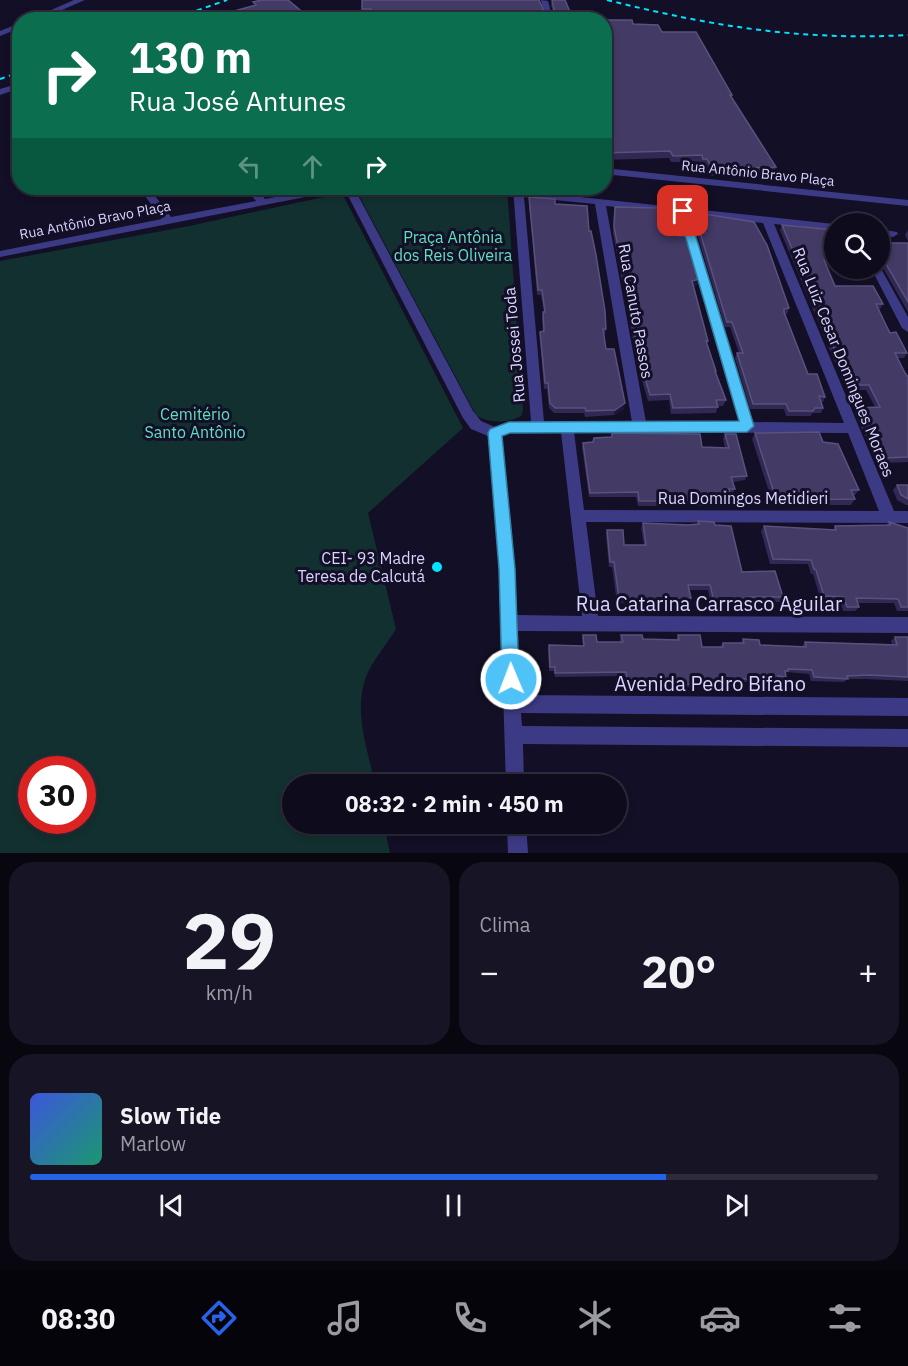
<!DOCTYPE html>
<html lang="pt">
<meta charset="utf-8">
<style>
body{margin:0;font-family:"IBM Plex Sans",sans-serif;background:#171425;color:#f1f3f6;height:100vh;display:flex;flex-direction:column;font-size:22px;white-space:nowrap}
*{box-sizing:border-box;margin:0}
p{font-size:20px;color:#9b9ba3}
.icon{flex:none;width:33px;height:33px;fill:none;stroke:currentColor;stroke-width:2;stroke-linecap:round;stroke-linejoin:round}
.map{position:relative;height:853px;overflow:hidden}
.details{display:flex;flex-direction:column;gap:9px;padding:9px;background:#08060f;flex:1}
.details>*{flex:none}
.guide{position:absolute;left:12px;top:12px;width:600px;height:183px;border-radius:24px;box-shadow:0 3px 9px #0003,0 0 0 2px #2e2b3b;background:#0b6e4f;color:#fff;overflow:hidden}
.tools{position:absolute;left:824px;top:213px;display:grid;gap:12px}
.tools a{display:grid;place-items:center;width:66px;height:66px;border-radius:50%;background:#0e0b1c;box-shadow:0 3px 9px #0003,0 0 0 2px #2e2b3b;font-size:30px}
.speed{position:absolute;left:18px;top:756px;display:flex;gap:12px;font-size:30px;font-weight:700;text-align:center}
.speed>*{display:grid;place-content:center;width:78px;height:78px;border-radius:50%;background:#0e0b1c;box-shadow:0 3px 9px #0003,0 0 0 2px #2e2b3b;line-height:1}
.speed .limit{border:9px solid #d22;background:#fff;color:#111}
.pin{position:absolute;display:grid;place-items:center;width:51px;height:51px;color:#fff;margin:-26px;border-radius:12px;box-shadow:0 3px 9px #0006}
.me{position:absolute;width:66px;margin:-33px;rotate:359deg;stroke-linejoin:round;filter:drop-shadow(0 0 4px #0008)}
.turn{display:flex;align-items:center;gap:21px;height:126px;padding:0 18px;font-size:27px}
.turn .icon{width:78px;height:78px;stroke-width:2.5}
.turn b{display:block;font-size:42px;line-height:51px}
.lanes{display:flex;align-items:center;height:57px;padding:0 18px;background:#0003;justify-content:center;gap:30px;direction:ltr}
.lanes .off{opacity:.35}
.big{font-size:45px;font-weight:700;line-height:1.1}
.details .card{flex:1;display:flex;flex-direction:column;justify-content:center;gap:9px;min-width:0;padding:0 21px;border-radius:24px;background:#171425}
.details .dial{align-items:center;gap:0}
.dial b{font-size:78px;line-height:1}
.song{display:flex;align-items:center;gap:18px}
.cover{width:72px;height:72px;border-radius:9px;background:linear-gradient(135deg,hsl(230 70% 55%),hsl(160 70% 35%))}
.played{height:6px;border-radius:3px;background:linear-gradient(90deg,#2563eb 75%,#2e2b3b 75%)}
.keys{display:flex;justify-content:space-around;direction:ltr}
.heat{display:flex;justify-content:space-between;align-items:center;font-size:33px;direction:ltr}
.details .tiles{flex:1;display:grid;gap:9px;grid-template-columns:1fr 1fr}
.card:last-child{grid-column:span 2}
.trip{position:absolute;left:282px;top:774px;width:345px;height:60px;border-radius:30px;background:#0e0b1c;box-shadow:0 3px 9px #0003,0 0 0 2px #2e2b3b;font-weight:700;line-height:60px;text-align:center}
.tabs{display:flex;height:96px;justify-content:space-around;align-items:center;background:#06040b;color:#9b9ba3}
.tabs .icon{width:42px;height:42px}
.tabs .selected{color:#2563eb}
.tabs b{font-size:27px;color:#f1f3f6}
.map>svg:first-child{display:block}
</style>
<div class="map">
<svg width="908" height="853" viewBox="0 0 908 853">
<rect width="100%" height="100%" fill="#130f26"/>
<path fill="#12302f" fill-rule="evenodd" d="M367,188H507L523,409L522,415C511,424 486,423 476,415L356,190Z
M342,193L463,428L368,513L396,629C387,644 372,661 366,677C353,711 368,751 375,784H292V824H384L390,853H0V261L189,226ZM32,770H82V820H32Z"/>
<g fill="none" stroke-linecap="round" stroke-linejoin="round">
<path fill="#3d3a85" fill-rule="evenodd" d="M74,0H85L39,20H28Z
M541,0L548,1L553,20H545Z
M20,23V28L0,36V31Z
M20,83V88L0,95V89Z
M604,168L908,200V206L604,174Z
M139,188H149L171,217L256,201L246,188H256L265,199L323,188H341L336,191L0,257V251L162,219Z
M344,188H354L473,411L481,421L495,427L509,423L531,422L513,188H523V191L834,224V230L774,224L894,511H908V523L586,522L598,616L908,617V633L518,631L520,695L908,698V716L521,713L522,726L908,729V747L523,744L524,784H506L499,569L488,436L471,429L463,418ZM524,197L595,204L632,422H544ZM606,206L678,213L739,422H646ZM689,215L763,223L844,423L752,422ZM561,432L582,616L517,615L515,569L502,436L510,433ZM574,432L848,433L879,511L584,510Z
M879,229L897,232L898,234L893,237L879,235Z
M879,265L908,317V332L902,328L871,268H879Z
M507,824H526L528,853H508Z"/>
<path stroke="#00e5ff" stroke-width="2" stroke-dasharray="5 4.5" stroke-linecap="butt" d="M607,0C711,26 801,41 908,35
M170,20L227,0
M0,79L20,72"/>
</g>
<path fill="#312854" d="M362,0L546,16H554L551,5L552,0L573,19L362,15Z
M604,20L633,24L662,32L732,95L731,97L776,167L774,173L710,176L705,165H702L700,162H671L669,158L604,160Z
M529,197L555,204L589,231L606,329L605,334H604L606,349L624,409L614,415L585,417L584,413H554L549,408L547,389H544L540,337V332L543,331L542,318L544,312L541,295H537L529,203Z
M615,207L670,219L699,279L697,285L693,286L708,341L707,344L716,371L715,374L726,400L723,406H718L716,413L671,414L669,400L648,401L638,367L626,301L627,295L621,277L613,233L614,213Z
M698,213L789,308L787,314H785L808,374L825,397L823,402H821L823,408L821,413H812L811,416H786L784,409H750L735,358L737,353H739L730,327H725L697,234L699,229H700L697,218Z
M782,225L834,230V265H826L835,286L883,304L880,309H878L890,333L907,353L904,358H897L905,373L908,377V462L883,463L870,436H865L855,413L858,408L875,407L866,390H849L844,377H841L780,230Z
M908,230V241L905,235Z
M879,243H908V312L879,261Z
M612,433L702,447L725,448L723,439L725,434L747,476L745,480L733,482L735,489L733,493H730L731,497L729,502H707L706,506H638L636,497H589L582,447L583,443L593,442L611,437Z
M755,433L823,442L859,490L855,495H853L855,499L851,505H790L788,498H771L752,439Z
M897,485H908V505H906L897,500L893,490Z
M698,521L715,525L742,572L783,597L780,602H749L750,604L747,609L712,610L708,590H689L691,598L689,603L653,605L652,608L640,607V602L617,603L612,567H609L606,535L607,530L624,545H644L641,528L643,523L688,525L697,524Z
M889,522L908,528V611H897L894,603H858L859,607L855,611H843L840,601H821L813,574H811L808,564H770L761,531L764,526L833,530L835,526L886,525Z
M583,635L597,642H620V639L621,635L643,639L676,640L678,635L702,647H720L723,643H741L743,639L760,645L802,647V646L805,642L892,644L891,641L895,637H908V681L865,679H847L844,682L811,681L809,674L787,672L786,674V677L783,680H779L780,683L777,687L748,685L747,682H730L731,685L728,688L627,686L625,676L555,677L554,671H549L548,649L549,645L583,646L582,639Z"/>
<path fill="#1d163a" d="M699,279L697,285L690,287L692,281Z
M625,403L624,409L614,415L615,410Z"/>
<path fill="#433a66" stroke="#5a527e" stroke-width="1.5" d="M261,0H288L312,20H202L256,5L253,2Z
M362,0H539L546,16L555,15L552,0H565L573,19L578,20H371V9H362Z
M604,20H632L633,24L658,25L662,32H696L732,95H730L776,167L712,169L707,159H703L702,155L673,156L670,151L604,153Z
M529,197L555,199V204L587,206L589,231H591L596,255L605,311L606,329H603L606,349H614L625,403L615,410L586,411L585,408H555L550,403L548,383H545L540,332L544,331L543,312H545L542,290H538Z
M615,207L658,208L667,211L670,219H673L678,236H686L699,279L692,281L708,341H706L716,371H715L726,400H716L718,407L673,408L670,394L650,395L640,361L627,295H631L623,271L614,227Z
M698,213L754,222L767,245L789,308L784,309V312L808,374H817L825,397L819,396L823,408H815L813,411H789L786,404H753L737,353H743L732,322H727L699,229H704Z
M782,225L834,230V260H824L835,286H873L883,304H876L885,323L890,333L896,332L907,353H895L905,373L908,377V457L886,458L873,431H868L858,408L880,407L869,385H852L847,372H844Z
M879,243H908V302L879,252Z
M819,432L823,442L838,444L859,490H851L855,499L793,500L791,493H774L755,433Z
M612,433L700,434L702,447L729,448L725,434H736L747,476L731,477L735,489H729L731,497H707L708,501H639L638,492L590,493L583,443L593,442L594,438L612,437Z
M897,485H908V499L901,495Z
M698,521L714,522L715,525L731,526L742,572L775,571L783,597H748L750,604L715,605L710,585H688L691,598L654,601V603H642L641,598H619L614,562H610L607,530H623L624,545H646L643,523L688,525L699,524Z
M889,522L908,528V607H901L898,599L856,598L859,607H847L843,597L824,596L816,570L814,569L811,560L773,559L764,526L836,530L835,526L890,525Z
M583,635H596L597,642H623L621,635H642L643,639L679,640L678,635H700L702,647H723V643H744L743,639L759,640L760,645L806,647L805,642L897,645L895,637H908V677L869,675L847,676L848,679L814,677L812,670L788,669V671H785L786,677L778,676L780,683L751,682L750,679H729L731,685L628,683L626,672L555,673V667H550L549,645L584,646Z"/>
<path fill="#4fc3f7" stroke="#337fa1" stroke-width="1.5" d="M683,208L688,211L754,426L747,432L510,433L502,436L515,569L519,679L517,685L511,688L504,685L502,679L499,569L488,433L490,429L509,422L739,421L678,211Z"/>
<circle fill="#00e5ff" stroke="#130f26" stroke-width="2" cx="437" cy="567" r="6"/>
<g text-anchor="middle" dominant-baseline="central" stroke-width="6" stroke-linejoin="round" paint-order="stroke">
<g font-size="14" fill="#d9d4ff" stroke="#130f26">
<text transform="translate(758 173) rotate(6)">Rua Antônio Bravo Plaça</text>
<text transform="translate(95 220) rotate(-11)">Rua Antônio Bravo Plaça</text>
</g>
<g font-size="16" fill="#5fe0c0" stroke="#130f26">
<text x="453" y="237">Praça Antônia<tspan x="453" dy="18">dos Reis Oliveira</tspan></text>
<text x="195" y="414">Cemitério<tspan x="195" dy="18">Santo Antônio</tspan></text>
</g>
<g font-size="16" fill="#d9d4ff" stroke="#130f26">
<text transform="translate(636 311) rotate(80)">Rua Canuto Passos</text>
<text transform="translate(514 345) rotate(-95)">Rua Jossei Toda</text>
<text transform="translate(844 362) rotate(68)">Rua Luiz Cesar Domingues Moraes</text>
<text x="743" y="498">Rua Domingos Metidieri</text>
</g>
<g font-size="16" fill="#d9d4ff" stroke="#130f26" text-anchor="end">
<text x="425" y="558">CEI- 93 Madre<tspan x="425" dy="18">Teresa de Calcutá</tspan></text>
</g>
<g font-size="20" fill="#d9d4ff" stroke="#130f26">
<text x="709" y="603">Rua Catarina Carrasco Aguilar</text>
<text x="710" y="683">Avenida Pedro Bifano</text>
</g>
</g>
</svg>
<div class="tools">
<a><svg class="icon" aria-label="search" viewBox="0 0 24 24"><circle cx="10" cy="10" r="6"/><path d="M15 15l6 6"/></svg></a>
</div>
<div class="speed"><div class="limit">30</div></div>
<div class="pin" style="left:683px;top:211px;background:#d93025"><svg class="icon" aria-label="arrive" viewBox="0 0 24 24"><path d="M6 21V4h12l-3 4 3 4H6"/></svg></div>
<svg class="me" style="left:511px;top:679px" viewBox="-20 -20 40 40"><circle r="17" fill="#4fc3f7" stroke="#fff" stroke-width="3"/><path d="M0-11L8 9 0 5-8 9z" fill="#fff"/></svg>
<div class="trip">08:32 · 2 min · 450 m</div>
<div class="guide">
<div class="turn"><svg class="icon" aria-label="right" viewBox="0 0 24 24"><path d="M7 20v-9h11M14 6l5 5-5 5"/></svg><div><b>130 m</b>Rua José Antunes</div></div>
<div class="lanes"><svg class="icon off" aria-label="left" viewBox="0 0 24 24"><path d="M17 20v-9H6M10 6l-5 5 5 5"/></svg><svg class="icon off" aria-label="ahead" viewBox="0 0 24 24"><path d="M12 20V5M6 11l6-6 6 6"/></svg><svg class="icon" aria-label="right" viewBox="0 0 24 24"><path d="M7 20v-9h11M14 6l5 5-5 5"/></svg></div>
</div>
</div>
<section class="details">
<div class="tiles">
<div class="card dial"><b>29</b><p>km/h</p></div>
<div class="card"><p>Clima</p>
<div class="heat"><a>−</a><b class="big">20°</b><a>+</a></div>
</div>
<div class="card">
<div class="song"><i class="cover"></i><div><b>Slow Tide</b><p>Marlow</p></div></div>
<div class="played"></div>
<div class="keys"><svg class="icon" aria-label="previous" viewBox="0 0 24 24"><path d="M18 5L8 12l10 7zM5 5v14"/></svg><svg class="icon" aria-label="pause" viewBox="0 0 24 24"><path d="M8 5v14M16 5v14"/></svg><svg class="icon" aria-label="next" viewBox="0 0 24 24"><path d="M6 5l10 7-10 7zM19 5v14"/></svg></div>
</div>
</div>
</section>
<nav class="tabs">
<b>08:30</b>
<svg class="icon selected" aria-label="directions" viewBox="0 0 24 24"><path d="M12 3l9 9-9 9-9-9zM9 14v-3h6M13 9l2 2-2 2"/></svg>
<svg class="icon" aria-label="music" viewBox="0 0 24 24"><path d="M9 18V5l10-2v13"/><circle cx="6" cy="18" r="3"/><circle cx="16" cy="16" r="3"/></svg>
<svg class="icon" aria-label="phone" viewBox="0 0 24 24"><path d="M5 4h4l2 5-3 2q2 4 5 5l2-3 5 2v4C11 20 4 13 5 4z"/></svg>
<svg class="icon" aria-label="climate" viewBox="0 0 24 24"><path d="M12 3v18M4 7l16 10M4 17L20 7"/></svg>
<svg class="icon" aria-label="car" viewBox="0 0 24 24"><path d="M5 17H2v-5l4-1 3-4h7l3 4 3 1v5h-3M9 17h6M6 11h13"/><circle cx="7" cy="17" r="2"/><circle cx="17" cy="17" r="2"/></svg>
<svg class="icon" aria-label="filters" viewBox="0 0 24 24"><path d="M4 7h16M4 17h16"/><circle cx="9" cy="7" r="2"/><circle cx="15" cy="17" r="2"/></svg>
</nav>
